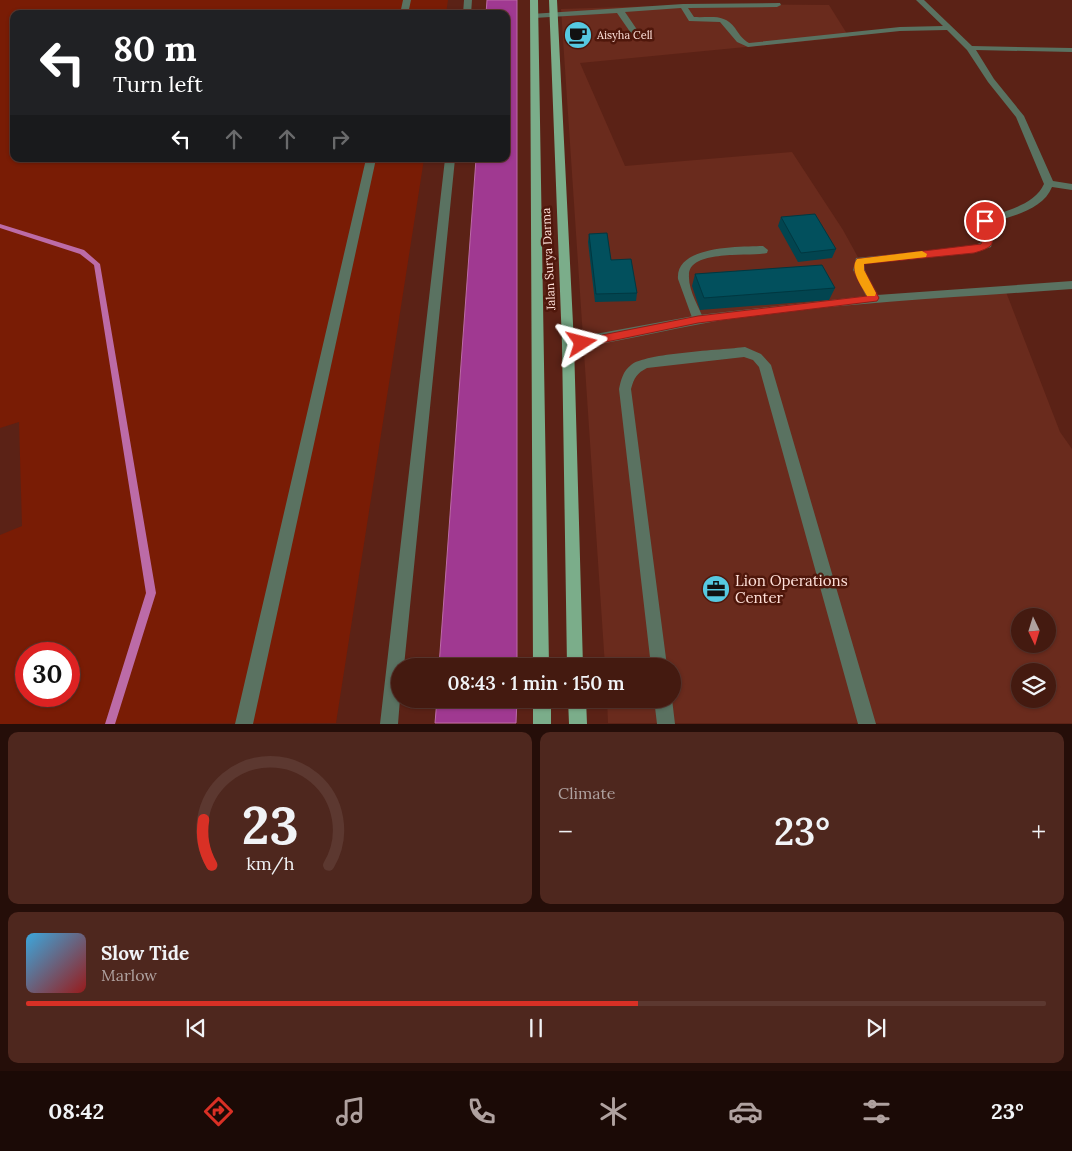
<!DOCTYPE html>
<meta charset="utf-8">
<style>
body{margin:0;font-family:Lora,serif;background:#4e271e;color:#f1f3f6;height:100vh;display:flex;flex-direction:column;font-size:19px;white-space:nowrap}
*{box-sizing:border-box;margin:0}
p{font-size:16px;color:#afa19f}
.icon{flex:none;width:28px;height:28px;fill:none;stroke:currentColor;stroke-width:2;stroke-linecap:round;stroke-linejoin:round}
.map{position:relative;height:724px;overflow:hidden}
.drawer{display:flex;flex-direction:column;gap:8px;padding:8px;background:#250e09;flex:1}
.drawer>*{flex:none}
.top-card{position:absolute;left:10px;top:10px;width:500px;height:152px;border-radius:10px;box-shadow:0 1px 4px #0004,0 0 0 1px #5c3830;background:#202124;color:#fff;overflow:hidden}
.needle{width:32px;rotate:176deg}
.controls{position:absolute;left:1011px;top:608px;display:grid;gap:10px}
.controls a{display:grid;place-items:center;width:45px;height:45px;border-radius:50%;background:#441a10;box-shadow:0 1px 4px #0004,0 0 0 1px #5c3830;font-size:25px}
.speed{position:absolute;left:15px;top:642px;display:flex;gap:10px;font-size:25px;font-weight:700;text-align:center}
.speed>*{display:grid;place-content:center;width:65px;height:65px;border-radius:50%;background:#441a10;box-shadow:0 1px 4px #0004,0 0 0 1px #5c3830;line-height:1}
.speed .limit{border:8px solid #d22;background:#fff;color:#111}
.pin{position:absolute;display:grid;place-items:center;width:42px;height:42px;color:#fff;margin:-21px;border:2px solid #fff;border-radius:50%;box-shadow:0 1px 5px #0007}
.me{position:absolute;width:55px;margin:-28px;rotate:81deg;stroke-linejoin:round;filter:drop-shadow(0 0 4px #0008)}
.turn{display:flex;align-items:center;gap:18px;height:105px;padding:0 20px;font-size:22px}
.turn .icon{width:65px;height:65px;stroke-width:2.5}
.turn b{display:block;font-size:35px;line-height:42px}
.lanes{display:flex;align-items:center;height:48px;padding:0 20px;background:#0003;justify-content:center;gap:25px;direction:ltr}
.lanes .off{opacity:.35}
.big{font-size:38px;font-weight:600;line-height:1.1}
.drawer .widget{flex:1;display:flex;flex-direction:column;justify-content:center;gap:8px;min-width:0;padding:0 18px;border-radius:10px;background:#4e271e}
.drawer .dial{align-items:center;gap:0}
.dial svg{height:130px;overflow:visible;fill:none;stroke:#5c3830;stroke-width:7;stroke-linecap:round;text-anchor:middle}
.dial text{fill:#f1f3f6;stroke:none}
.song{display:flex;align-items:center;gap:15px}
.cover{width:60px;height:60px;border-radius:8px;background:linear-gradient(135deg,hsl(200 70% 55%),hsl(0 70% 35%))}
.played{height:5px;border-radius:2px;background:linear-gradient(90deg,#d93025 60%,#5c3830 60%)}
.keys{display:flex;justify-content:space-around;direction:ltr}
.heat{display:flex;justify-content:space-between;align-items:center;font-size:28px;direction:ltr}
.drawer .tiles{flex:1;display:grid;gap:8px;grid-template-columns:1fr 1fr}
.widget:last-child{grid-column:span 2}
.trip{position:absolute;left:391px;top:658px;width:290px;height:50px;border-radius:25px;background:#441a10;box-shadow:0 1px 4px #0004,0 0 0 1px #5c3830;font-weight:600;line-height:50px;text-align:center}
.tab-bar{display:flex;height:80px;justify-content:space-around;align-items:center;background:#1b0a06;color:#afa19f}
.tab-bar .icon{width:35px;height:35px}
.tab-bar .active{color:#d93025}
.tab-bar b{font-size:22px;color:#f1f3f6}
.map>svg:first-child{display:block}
</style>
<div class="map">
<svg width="1072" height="724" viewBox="0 0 1072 724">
<rect width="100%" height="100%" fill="#5b2216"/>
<path fill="#6a2b1d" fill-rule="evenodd" d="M719,4L829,5L849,37L580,63L625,166L792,152L843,230L881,299L1006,292L1060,432L1072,449V723H608L607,699H672V666H605L561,9ZM1020,616H1048V644H1020ZM1020,671H1048V699H1020Z"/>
<path fill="#791c05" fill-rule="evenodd" d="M0,0H448L446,14H14V159H424L336,723L0,724V535L22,526L19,422L0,428ZM26,654H69V696H26Z"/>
<path fill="#a03991" stroke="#bc6ba7" d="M487,0H517V666H439L476,159H506V14H486Z
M437,699H517L516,723H435Z"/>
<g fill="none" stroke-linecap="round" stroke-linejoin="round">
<path fill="#bc6ba7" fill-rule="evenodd" d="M0,224L84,250L100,264L156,593L115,724H105L146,593L94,265L80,254L0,228Z"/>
<path fill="#5a7261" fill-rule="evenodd" d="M403,0H411L408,14H400Z
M366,159H376L253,724H235Z
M763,246L768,250L767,253C750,257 689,249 689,275C688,290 699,307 704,320L702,323H694L678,279C675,245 741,247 763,246Z
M745,347L761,354L771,365L876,724H858L759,367L753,360L744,357L647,368C637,373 634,378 631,389L667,666H651L619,389C621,380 623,371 631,365C645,353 722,350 745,347Z
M654,699H672L675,724H657Z"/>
<path fill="#5a7261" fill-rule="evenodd" d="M464,0H472L471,14H463Z
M916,0H924L972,46L1072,48V52L976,50L994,79L1024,116L1053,181L1072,184V190L1052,187C1043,210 1010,217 989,223L993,239L991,247L974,253L864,264L866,275L877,295L1072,281V289C962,297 852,302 743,317C684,325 627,341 568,349L564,347L562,344L564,341L568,339L699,315L866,296L853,270L856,258L973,246L982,242L978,224L981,219C1002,212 1034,206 1044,184L1016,117L988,82L967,50L947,30L900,31L748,47L737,42L720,22L689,21L681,8L625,12L642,37L638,39H635L617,13L534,18H531V14L683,4L780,3L781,5L777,7L688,8L694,17C711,18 724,13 735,28C739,34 742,39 749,43L900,27L943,26Z
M445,159H455L404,666H400V699L398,724H380Z"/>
<path fill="#7bad8a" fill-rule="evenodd" d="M530,0H538L549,666H533Z
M549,0H557L574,344L583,666H567L562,344Z
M533,699H551V724H533Z
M568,699H586L587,724H569Z"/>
</g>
<path fill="#024550" d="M781,217L836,249L832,258L798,262L778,226Z
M589,234L611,260L637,293L636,301L595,302L588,242Z
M695,274L835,288L829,300L700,310L692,286Z"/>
<path fill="#02505d" stroke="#013841" d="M815,214L836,249L801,253L781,217Z
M607,233L611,260L631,259L637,293L596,294L589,234Z
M822,265L835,288L704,298L695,274Z"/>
<path fill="#d93025" stroke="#8d1f18" d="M982,218H985L990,221C980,236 1010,243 974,253L864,264V270L879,298L877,301L698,323L582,347L577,343L582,339L698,316L867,296C861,284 849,271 857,259L981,244L983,239L978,224Z"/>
<path fill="#f59e0b" d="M922,251L927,254L926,257L864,264V270L876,293L875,296H867C861,285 849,270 857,259Z"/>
<defs>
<symbol id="cafe-disc" viewBox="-11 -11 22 22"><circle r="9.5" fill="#56c9e1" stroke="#4f170b"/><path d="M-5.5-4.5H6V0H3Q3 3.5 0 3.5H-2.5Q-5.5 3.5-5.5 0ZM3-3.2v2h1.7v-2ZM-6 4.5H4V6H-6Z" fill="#111"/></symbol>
<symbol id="office-disc" viewBox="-11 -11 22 22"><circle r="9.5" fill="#56c9e1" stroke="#4f170b"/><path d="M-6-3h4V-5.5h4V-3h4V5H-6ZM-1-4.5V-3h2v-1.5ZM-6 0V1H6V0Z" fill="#111"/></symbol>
</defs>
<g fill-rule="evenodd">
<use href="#cafe-disc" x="562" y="19" width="32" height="32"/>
<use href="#office-disc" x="700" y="573" width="32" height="32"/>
</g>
<g text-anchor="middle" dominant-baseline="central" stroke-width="5" stroke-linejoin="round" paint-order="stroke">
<g font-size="11" fill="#ffe1da" stroke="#4f170b" text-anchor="start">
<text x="597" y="35">Aisyha Cell</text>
</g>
<g font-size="12" fill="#ffe1da" stroke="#4f170b">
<text transform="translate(548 259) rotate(-93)">Jalan Surya Darma</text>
</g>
<g font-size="15" fill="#ffe1da" stroke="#4f170b" text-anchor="start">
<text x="735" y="580">Lion Operations<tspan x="735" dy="17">Center</tspan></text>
</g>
</g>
</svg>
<div class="controls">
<a><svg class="needle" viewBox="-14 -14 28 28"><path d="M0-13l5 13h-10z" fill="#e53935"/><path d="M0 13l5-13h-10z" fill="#afa19f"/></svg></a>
<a><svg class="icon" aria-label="layers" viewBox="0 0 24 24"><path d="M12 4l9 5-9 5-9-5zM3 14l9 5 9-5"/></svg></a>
</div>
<div class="speed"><div class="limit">30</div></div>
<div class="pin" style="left:985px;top:221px;background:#d93025"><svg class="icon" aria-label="arrive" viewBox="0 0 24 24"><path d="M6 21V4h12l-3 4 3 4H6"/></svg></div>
<svg class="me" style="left:582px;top:343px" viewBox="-20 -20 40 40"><path d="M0-17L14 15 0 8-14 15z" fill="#d93025" stroke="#fff" stroke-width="4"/></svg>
<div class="trip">08:43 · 1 min · 150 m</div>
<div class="top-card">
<div class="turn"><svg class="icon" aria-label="left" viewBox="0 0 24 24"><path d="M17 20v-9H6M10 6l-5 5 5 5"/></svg><div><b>80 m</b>Turn left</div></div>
<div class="lanes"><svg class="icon" aria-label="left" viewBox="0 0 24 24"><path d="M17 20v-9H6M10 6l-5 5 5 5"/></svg><svg class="icon off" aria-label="ahead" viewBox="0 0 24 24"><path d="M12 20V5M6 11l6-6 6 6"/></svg><svg class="icon off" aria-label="ahead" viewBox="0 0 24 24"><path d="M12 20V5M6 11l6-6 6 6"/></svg><svg class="icon off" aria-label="right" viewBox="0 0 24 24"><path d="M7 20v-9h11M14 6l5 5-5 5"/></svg></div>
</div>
</div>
<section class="drawer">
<div class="tiles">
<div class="widget dial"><svg viewBox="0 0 100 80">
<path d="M14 69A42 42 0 1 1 86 69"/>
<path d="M14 69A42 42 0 0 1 9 41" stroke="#d93025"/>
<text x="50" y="56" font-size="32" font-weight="700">23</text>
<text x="50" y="72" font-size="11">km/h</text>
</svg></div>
<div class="widget"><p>Climate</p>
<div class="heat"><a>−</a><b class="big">23°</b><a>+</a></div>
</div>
<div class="widget">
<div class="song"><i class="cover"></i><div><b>Slow Tide</b><p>Marlow</p></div></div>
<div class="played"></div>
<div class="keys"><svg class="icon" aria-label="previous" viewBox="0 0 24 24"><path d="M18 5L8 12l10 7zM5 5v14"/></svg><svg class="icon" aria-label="pause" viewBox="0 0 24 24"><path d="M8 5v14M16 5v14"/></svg><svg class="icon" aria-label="next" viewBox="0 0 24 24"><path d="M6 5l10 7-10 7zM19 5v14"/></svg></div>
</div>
</div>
</section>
<nav class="tab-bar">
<b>08:42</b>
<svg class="icon active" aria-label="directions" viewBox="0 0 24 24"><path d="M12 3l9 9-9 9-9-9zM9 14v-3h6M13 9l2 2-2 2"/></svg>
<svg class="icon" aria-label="music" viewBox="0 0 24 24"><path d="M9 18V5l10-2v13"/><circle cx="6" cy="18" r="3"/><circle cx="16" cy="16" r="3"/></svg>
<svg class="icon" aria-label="phone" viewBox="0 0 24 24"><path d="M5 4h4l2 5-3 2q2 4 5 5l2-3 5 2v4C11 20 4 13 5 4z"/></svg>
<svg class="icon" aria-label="climate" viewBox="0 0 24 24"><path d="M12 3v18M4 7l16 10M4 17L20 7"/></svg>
<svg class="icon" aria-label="car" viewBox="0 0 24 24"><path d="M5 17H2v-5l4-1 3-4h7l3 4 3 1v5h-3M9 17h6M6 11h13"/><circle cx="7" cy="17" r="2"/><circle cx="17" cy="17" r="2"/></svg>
<svg class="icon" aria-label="filters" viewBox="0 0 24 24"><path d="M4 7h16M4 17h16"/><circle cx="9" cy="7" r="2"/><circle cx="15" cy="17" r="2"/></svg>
<b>23°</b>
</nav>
